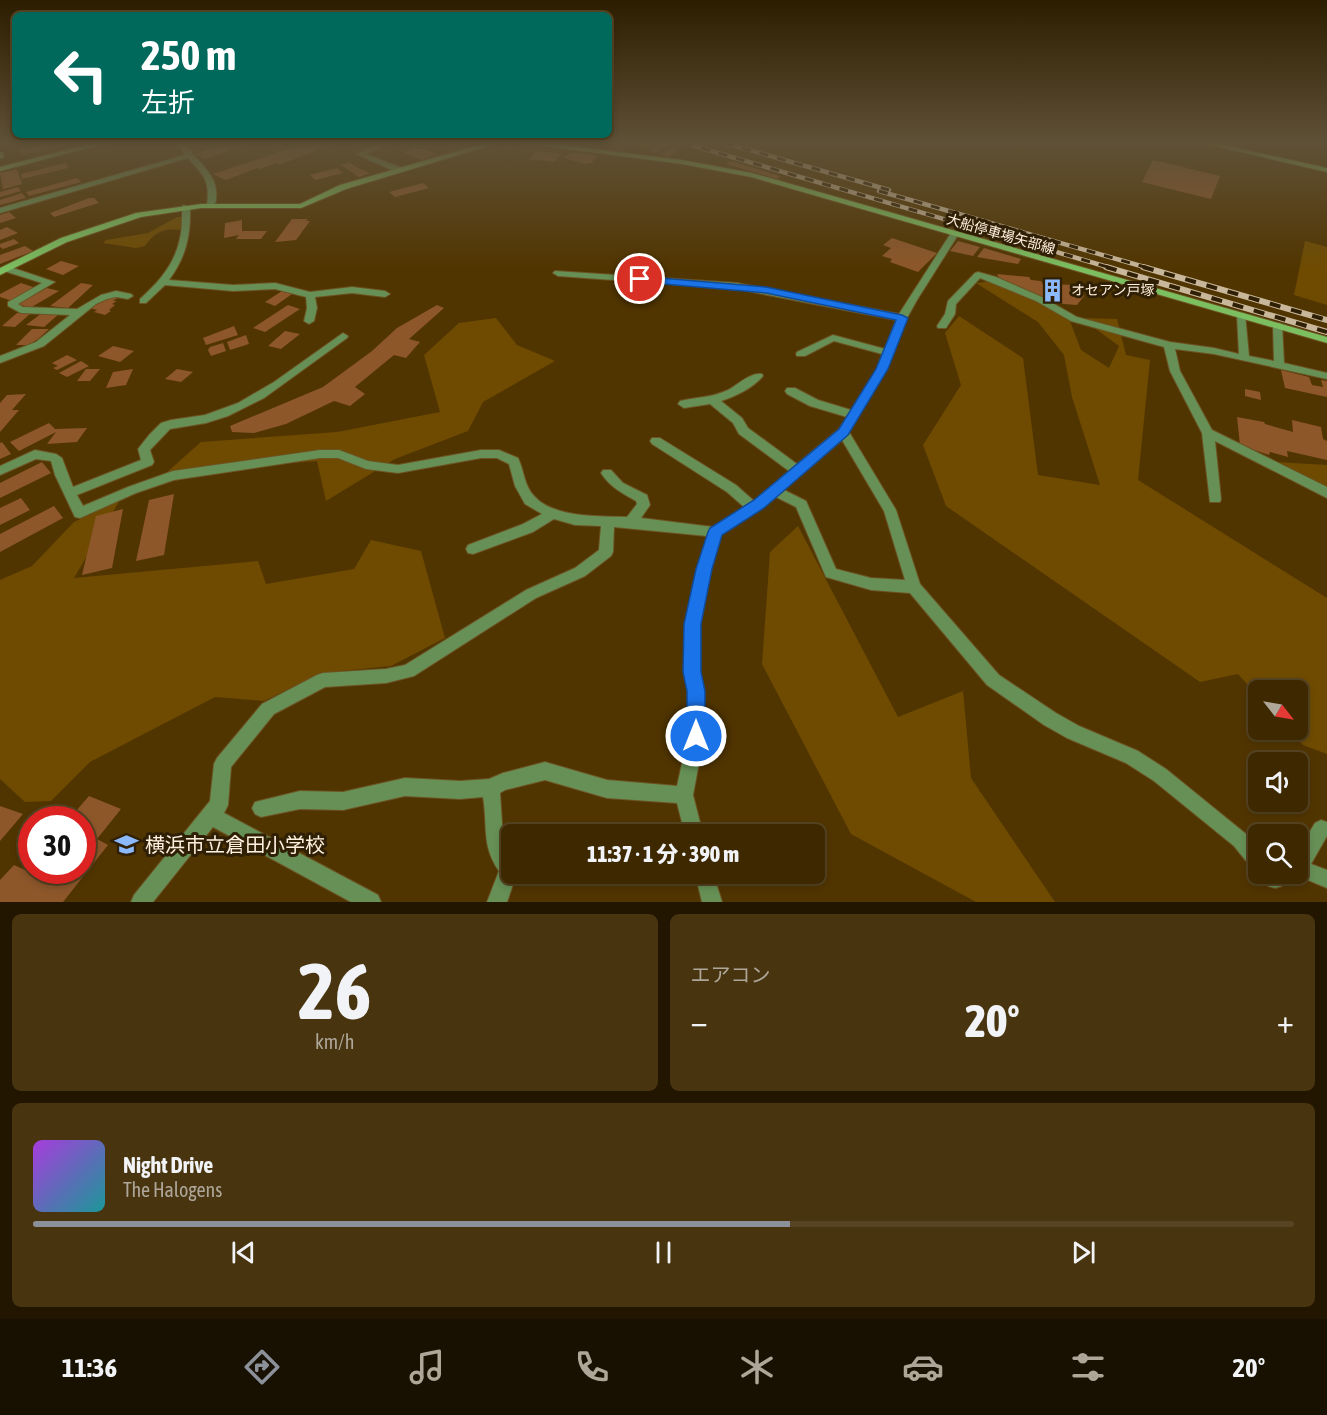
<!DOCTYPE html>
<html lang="ja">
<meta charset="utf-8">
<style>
body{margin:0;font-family:"Asap Condensed","Noto Sans JP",sans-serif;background:#48340f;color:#f1f3f6;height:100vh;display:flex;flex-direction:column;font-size:22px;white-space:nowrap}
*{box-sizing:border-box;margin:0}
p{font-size:20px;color:#ada699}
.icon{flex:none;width:33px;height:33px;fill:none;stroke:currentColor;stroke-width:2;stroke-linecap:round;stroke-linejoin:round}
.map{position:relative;height:902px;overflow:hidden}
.drawer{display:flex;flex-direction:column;gap:12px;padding:12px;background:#221600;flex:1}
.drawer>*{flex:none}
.hud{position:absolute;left:12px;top:12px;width:600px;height:126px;border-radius:9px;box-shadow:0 3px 9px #0003,0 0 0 2px #564422;background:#00695c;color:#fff;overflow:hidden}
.needle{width:39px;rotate:121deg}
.buttons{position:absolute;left:1248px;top:680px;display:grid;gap:12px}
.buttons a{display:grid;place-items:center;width:60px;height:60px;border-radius:9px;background:#3d2800;box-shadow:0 3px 9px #0003,0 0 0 2px #564422;font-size:30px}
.speed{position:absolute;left:18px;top:806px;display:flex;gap:12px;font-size:30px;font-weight:700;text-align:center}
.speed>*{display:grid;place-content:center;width:78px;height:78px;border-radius:50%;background:#3d2800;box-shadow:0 3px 9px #0003,0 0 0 2px #564422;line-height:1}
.speed .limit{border:9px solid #d22;background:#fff;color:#111}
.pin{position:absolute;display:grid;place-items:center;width:51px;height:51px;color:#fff;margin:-26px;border:3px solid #fff;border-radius:50%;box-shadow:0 2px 6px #0007}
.me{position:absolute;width:66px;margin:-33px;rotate:0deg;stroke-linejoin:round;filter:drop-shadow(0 0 4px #0008)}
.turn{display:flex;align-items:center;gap:21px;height:126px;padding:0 30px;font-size:27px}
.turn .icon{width:78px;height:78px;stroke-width:2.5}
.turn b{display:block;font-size:42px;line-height:51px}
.big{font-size:45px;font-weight:800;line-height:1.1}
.drawer .card{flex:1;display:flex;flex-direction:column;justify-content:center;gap:9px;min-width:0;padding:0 21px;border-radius:9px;background:#48340f}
.drawer .dial{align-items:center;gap:0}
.dial b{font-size:78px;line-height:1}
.song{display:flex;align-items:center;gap:18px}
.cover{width:72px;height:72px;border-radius:9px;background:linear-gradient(135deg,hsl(280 70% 55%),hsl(180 70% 35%))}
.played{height:6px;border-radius:3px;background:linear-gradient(90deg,#8c9099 60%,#564422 60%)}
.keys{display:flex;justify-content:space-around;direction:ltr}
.heat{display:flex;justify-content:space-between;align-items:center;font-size:33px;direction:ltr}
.drawer .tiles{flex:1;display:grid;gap:12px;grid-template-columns:1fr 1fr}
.card:last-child{grid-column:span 2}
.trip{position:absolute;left:501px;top:824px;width:324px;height:60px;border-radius:9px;background:#3d2800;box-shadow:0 3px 9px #0003,0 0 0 2px #564422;font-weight:800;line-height:60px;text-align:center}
.menu{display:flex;height:96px;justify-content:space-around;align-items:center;background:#181000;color:#ada699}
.menu .icon{width:42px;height:42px}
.menu .active{color:#8c9099}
.menu b{font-size:27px;color:#f1f3f6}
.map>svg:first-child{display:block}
</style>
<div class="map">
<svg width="1327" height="902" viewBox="0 0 1327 902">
<rect width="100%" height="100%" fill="#513500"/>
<path fill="#6e4b01" d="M177,217H181L182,227L179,230C163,228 154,233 145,246L136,248L103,243L106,240L148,233Z
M1305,241L1327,247V305L1294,295Z
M994,281L1039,302L1070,321L1081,350L1109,368L1119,346L1081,318L1117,319L1126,355L1150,360L1138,480L1327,598V754L1303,745L1289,729H1298V690H1258V696L1238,674L1200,682L946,506L923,445L961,385L945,333L959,316L1023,358L1038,475L1100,485L1072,397L1064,355L1038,322L976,283Z
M496,318L517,345L555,361L483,402L468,431L395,459L326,501L317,461L166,473L201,442L337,432L440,412L424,355L459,323Z
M1275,462L1327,465V489Z
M120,500L74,578L258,561L266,584L354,569L371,540L421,551L445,638L391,666L321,673L264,701L215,697L90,762L51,801L25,802L0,779V580L32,566L74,522Z
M798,526L898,717L963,691L971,778L1055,902H976L851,834L762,664L770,552Z"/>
<path fill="#8d572a" d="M46,143L68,144L23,155L19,150Z
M225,143L248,144L205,159L195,154Z
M306,143L333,144L279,165L276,163L260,169L257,168L226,180L213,174Z
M633,143H665L669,145L655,153Z
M671,147L680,149L668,157L659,154Z
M415,148L423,149L436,154L422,160L404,153Z
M537,151L561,154L554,162L529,159Z
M570,153H581L598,156L591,163L585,164L564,158Z
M1153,160L1220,176L1211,199L1142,182Z
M731,161L780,176L777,179L726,164Z
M349,162L356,167L370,173L359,177L341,165Z
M66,163L68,168L22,179L21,174Z
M337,168L343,173L315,180L310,175Z
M17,169L22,184L3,189L0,173Z
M77,178L81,182L29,196L26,192Z
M423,183L429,188L395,197L389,192Z
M18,187L21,191L0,197V192Z
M22,193L26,198L0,205V200Z
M89,198H94L99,203L54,217L50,213Z
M9,212L16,218L0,223V215Z
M292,219H308L306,221H310L296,240L275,242Z
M242,220V231H267L261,239H236L239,235L224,238L225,223Z
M7,227L18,233L0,240V230Z
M892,238L937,253L918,272L890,262L892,259L882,256L891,248L883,245Z
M14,239L19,243L3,249L0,247V244Z
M958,241L980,247L973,256L950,251Z
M25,246L33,251L0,264V255Z
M984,248L1021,259L1018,264L977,257Z
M61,261L79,266L63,275L46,269Z
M997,274L1029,277L1031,280L1041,281L1043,284L1076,285L1084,296L1077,305L1051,303L1005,281H1001Z
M21,283L36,288L12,301L0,297V294Z
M81,283L93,285L68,308L50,306Z
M47,288L59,291L30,308L18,304Z
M282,291L292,294L275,306L265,302Z
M111,295L119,297L113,301H117L112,304L115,305L109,310L111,311L105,315L94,312L97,310L90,308Z
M288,305L300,309L265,332L253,328Z
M437,305L444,308L409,339L420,342L406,358L394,355L355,387L365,394L350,406L334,401L286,424L254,433L232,432L230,426L323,387L372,351L397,328Z
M17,313L30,314L15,327L2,326Z
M42,313L59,314L44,327L26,325Z
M234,326L238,335L206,345L203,338Z
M32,329H49L38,339L28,345H16Z
M285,331L300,334L281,349L268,346Z
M246,335L249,344L230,350L227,342Z
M223,343L226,351L211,356L208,350L210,347Z
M113,346L134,351L120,362L98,356Z
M67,355L77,360L57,370L53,368L58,366L52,363Z
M81,361L89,366L67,377L59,373Z
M86,369H100L90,381H77Z
M133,369L126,385L106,388L113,372Z
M177,369L193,372L181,382L165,379Z
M1281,370L1309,377L1312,385L1323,387L1321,380L1327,381V397L1285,388Z
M1245,389L1260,392L1261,400L1245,396Z
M26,394L12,410H19L0,432V403L7,395Z
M1237,417L1264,422L1265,424L1293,432L1292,420L1321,427L1323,439L1327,441V460L1287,451L1288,457L1270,452L1269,455L1240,445Z
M49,423L55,429L87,428L77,442L47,444L56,432L19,451L10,442Z
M2,442L11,454L0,459V443Z
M42,462L51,473L0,498V483Z
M174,494L164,555L136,561L149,500Z
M21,498L30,510L0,525V508Z
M54,506L63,518L0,552V534Z
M123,509L112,568L82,575L96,516Z
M89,796L121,809L97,839L108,845L63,902H0V880L14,865L25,870L32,862V870H82V819H69Z
M0,806L23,814L0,841Z"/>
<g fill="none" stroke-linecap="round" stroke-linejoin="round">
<defs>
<path id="street" d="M178,143H185C200,167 224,176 214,208L207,206C210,180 205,177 188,158L0,213V208L185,155Z
M379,143H389L366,154L402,168V172H396L356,154Z
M183,205L190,207C191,235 186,257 169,280L233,285L275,283L310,292L352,287L385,291L390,294L385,297L352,293L315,297L317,308L314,321L309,324L304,321L307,308L306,297L275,289L233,291L165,285L146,303H140V299C159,282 175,264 180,238C183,227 181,215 183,205Z
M951,233L958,235L917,300L907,318L887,369L849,432L896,510L920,584L999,675L1056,713L1079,726L1138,751L1166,769L1246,834L1258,847V869L1251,867L1234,846L1154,781L1126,763L1067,738L1044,725L987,685L910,593L871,590L826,577L796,507L776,497L764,507L721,535L711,569L700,624V671L704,691V736L693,795L703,834H685L677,803L607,798L545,780L505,790L500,793L503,838L512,856V873H517L507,902H487L499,871C481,845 488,826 483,797L460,799L405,796L343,810L300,809L261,817L255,814L252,808L255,802L300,791L343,792L405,778L460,781L489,779L503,773L545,762L607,780L677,786L688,736V691L684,671L686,624L697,569L707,536L614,527L613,552L611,556L585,576L536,598L414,676L386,683L325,687L274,714L231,767L228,805L224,813L378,895L381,902H351L213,827L153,902H131L134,895L210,801L214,764L217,758L262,704L317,675L323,673L386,669L405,665L526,590L575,568L599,550L601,526L575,525L554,519L533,532L473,554L468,553L466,549L468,545L523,524L542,514L525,504L515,486L509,464L497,458H481L398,473L366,469L338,458H320L174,480L136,493L80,518L75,517L73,513L55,475L51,461L36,459L0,475V466L35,450L56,454L62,458L73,487L141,460L138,449L149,435L161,423L171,420L205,415L238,403L274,382L343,333L348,336L347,338L264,398L228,416L206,423L170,429L150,450L154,462L152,465L77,495L83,506L128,487L173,471L320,450H339L368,461L398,465L481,450H499L518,458C524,470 524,486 534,496C553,518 600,516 627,517L637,504L636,501C622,493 610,487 601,473L603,470H611L623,483L647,495L650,505L641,518L713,527L744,507L727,492L652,444L650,441L652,438H660L736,485L754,501L789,471L739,434L733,423L710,404L684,408L678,404L680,401C696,397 712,398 728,390C738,385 750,372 762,374L763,376C753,388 736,396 721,401L742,418L748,428L797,464L839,429L847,417L810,406L787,394L785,391L787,388H795L818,400L851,410L877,369L882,354L834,341L805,356H797L796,354L797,352L833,335L885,349L896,320L737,289L558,276L553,273L555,271L737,283L899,314ZM842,440L884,511L905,580L871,578L836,569L806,501L784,490Z
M7,266L55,282L18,304L23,307L77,309L101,295L116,291L131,294L133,296L128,299L116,297L107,299L96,304L44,346L0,363V356L36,342L70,315L21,313L8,306V302L42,283L4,271L2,269Z
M978,272L996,277L1042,297L1077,317L1170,342L1214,348L1239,354L1237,316L1242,313L1245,314L1249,356L1274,361L1273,326L1278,323L1282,324L1284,363L1327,373V379L1214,354L1175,349L1180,371L1212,430L1327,487V498L1215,441L1221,499L1220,502H1210L1202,433L1170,371L1164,347L1071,321L1036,301L980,278L956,304L955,314L946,328H938L937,326L945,314L948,301L975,273Z
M1321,820L1327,822V836L1311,864L1327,870V888L1291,873H1298V851L1315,823Z
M695,873H713L722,902H702Z
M1261,873H1282L1284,879L1282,886L1275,888L1268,886Z"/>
<path id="secondary" d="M94,143H107L0,171V167Z
M486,143H498L346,189L301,208H201L141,217L67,242L0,275V268L61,238L136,213L201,204H300L340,185Z
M521,143H545L682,160L752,173L1327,337V343L751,177L682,164Z
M1201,143H1215L1327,168V172Z
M0,152H3L4,157L0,159Z"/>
</defs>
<use href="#street" stroke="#6d5324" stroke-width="2"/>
<use href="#secondary" stroke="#6d5324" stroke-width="2"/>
<use href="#street" fill="#669056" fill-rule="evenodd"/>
<use href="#secondary" fill="#7bbf60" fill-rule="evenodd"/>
<defs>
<path id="rail-far1" d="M684,143L1111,268
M725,143L889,190
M879,191L1148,268"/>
<path id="rail" d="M1106,267L1327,332
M1143,267L1327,320"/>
</defs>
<use href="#rail-far1" stroke="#c9b79b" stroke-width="4.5"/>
<use href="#rail" stroke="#c9b79b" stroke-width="6"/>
<use href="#rail-far1" stroke="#2f1f04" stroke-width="3" stroke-dasharray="9" stroke-linecap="butt"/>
<use href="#rail" stroke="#2f1f04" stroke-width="4" stroke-dasharray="11" stroke-linecap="butt"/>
</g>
<linearGradient id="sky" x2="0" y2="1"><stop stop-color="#2d1d00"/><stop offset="0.53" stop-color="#5f5137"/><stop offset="1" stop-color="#5f5137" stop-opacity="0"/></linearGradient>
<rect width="1327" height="270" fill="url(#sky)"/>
<path fill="#1a73e8" stroke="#114b97" stroke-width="1.5" d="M637,276L766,287L902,315L908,318L888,369L848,435L764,508L722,535L712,569L701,624V672L705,691V736L703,743L696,745L689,743L687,736V691L683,672L684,624L696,569L708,532L710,528L754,500L839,429L876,369L896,320L766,293L640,282L635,279Z"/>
<defs>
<symbol id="building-bare" viewBox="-9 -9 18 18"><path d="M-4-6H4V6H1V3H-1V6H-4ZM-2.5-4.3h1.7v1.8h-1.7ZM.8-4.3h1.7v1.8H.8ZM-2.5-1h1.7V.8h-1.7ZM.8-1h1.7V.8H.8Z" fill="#8bb9fc" stroke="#2f1f04" stroke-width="2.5" paint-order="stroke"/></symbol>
<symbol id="school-bare" viewBox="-9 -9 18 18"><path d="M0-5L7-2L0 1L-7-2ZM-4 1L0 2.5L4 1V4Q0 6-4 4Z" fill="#8bb9fc" stroke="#2f1f04" stroke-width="2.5" paint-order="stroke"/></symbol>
</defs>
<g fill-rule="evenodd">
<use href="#building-bare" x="1036" y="274" width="33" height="33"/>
<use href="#school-bare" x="110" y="828" width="33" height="33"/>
</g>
<g text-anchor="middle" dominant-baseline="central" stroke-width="6" stroke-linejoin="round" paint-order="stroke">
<g font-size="14" fill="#fef1df" stroke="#2f1f04">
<text transform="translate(1001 234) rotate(16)">大船停車場矢部線</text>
</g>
<g font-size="14" fill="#fef1df" stroke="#2f1f04" text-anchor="start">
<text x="1071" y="290">オセアン戸塚</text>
</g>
<g font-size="20" fill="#fef1df" stroke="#2f1f04" text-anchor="start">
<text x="145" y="844">横浜市立倉田小学校</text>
</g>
</g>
</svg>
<div class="buttons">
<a><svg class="needle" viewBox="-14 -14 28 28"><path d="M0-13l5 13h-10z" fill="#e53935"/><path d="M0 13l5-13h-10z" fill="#ada699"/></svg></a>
<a><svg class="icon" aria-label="sound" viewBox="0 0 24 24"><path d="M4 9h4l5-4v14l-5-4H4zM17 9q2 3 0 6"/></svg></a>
<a><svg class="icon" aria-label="search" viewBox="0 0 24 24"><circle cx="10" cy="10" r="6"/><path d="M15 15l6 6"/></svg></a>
</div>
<div class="speed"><div class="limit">30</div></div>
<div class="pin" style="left:640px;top:279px;background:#d93025"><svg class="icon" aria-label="arrive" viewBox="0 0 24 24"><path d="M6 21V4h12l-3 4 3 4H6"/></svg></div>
<svg class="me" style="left:696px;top:736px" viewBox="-20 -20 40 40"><circle r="17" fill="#1a73e8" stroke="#fff" stroke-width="3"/><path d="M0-11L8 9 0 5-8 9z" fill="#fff"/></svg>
<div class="trip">11:37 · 1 分 · 390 m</div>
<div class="hud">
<div class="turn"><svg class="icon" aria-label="left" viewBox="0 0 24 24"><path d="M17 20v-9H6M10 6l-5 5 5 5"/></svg><div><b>250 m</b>左折</div></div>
</div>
</div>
<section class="drawer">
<div class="tiles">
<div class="card dial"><b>26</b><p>km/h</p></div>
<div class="card"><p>エアコン</p>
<div class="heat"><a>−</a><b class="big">20°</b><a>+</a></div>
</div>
<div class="card">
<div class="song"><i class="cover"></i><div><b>Night Drive</b><p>The Halogens</p></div></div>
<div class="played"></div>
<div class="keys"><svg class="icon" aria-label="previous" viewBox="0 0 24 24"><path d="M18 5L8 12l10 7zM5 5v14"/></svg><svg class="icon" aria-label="pause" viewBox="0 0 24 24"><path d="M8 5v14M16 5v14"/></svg><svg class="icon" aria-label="next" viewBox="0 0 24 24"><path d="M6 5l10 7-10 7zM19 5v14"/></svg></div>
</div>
</div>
</section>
<nav class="menu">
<b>11:36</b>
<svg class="icon active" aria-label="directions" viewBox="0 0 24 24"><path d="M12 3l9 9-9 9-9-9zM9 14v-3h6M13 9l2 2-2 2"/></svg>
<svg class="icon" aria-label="music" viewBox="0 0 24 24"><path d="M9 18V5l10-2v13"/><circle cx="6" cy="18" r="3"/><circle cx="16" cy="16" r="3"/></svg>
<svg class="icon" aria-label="phone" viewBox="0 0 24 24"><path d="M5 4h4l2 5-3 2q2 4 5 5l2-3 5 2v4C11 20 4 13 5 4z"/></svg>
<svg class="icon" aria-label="climate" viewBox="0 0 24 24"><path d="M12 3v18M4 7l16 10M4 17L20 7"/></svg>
<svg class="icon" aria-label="car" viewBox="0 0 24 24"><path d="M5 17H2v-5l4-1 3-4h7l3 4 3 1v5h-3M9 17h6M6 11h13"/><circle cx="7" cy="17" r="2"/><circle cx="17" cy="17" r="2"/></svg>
<svg class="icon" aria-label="filters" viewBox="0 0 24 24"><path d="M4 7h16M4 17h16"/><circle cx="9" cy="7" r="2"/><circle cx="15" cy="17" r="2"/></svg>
<b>20°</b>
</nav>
